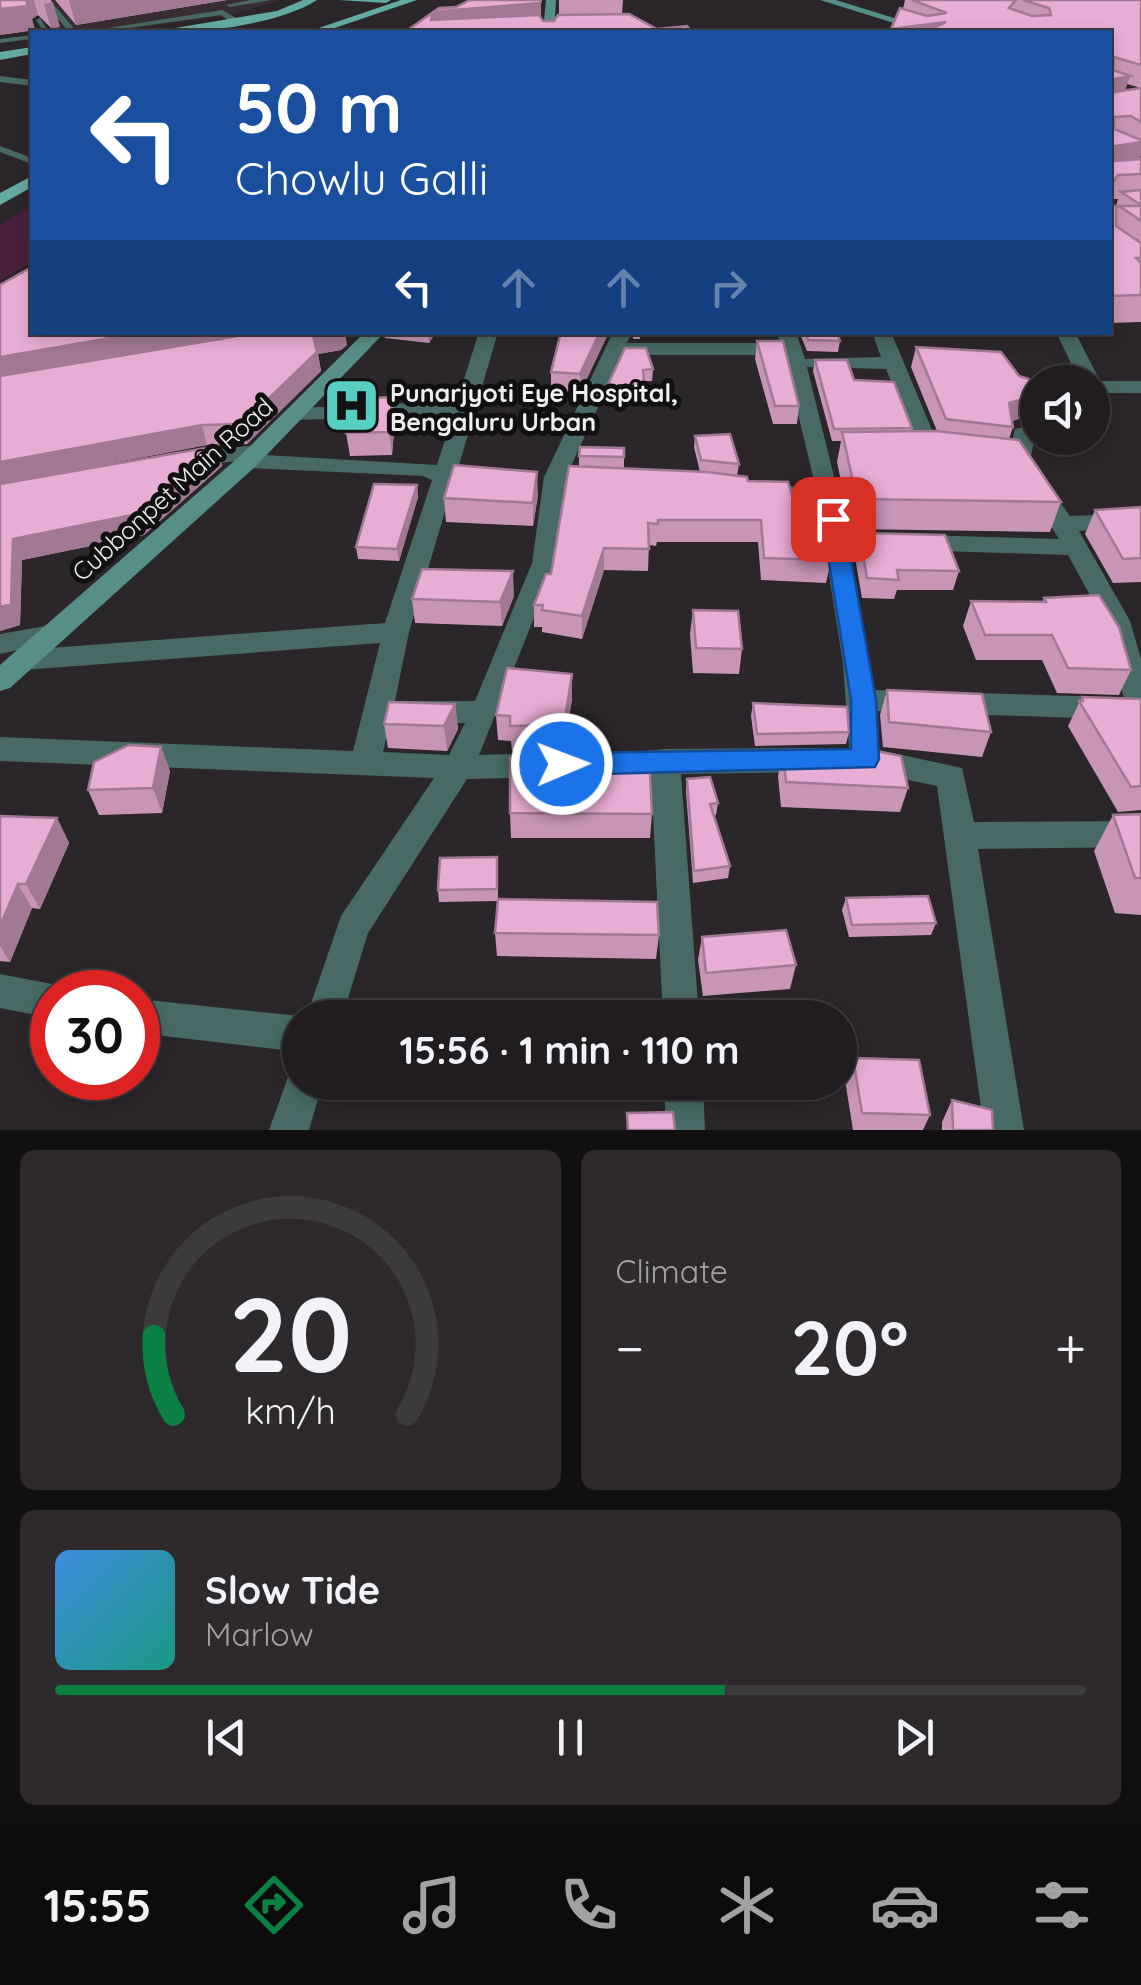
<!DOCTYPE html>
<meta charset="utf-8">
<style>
body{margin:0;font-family:Quicksand,sans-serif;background:#2d292c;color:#f1f3f6;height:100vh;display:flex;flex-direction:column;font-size:38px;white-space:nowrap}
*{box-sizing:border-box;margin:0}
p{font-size:32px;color:#a2a1a4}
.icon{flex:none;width:55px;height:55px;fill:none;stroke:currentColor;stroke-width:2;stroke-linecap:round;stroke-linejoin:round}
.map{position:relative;height:1130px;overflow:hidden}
.panel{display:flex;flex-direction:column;gap:20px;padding:20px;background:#120f11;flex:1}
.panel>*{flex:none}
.guide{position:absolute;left:30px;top:30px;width:1082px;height:305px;border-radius:0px;box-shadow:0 5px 15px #0003,0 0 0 2px #3d3a3d;background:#1a4fa0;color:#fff;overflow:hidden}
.buttons{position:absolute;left:1020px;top:365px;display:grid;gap:20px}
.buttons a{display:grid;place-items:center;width:90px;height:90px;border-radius:50%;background:#201c1f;box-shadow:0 5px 15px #0003,0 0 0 2px #3d3a3d;font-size:50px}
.speed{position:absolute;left:30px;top:970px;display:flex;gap:20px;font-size:50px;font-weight:700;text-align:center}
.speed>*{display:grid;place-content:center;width:130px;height:130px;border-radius:50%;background:#201c1f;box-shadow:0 5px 15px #0003,0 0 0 2px #3d3a3d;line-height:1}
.speed .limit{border:15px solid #d22;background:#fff;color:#111}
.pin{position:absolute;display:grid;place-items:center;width:85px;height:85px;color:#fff;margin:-42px;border-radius:20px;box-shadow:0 5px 15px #0006}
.me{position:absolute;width:110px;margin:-55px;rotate:89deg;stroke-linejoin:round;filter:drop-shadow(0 0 8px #0008)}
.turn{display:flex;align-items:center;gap:35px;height:210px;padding:0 40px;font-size:45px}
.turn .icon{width:130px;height:130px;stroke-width:2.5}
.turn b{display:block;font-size:70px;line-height:85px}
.lanes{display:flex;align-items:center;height:95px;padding:0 40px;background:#0003;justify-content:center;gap:50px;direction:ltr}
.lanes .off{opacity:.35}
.big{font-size:75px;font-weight:700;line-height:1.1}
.panel .card{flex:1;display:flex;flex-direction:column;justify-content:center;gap:15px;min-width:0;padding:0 35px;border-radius:15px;background:#2d292c}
.panel .dial{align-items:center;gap:0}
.dial svg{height:260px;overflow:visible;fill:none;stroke:#3d3a3d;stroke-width:7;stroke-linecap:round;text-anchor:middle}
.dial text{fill:#f1f3f6;stroke:none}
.song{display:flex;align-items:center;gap:30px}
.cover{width:120px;height:120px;border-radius:15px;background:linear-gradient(135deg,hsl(210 70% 55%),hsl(170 70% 35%))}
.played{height:10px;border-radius:5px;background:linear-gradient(90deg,#0b8043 65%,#3d3a3d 65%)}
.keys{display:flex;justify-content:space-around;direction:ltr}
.heat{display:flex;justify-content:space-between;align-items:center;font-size:55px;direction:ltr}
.panel .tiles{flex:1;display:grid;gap:20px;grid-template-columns:1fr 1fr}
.card:last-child{grid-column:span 2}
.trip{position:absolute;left:282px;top:1000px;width:575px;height:100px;border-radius:50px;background:#201c1f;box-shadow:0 5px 15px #0003,0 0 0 2px #3d3a3d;font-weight:700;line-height:100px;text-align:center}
.tabs{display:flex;height:160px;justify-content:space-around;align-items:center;background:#0d0b0c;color:#a2a1a4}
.tabs .icon{width:70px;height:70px}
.tabs .on{color:#0b8043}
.tabs b{font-size:45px;color:#f1f3f6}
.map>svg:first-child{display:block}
</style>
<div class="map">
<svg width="1141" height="1130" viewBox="0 0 1141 1130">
<rect width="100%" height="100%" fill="#2a2629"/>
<path fill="#372d33" d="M40,0H280L231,15L107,32H68Z"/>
<path fill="#49213e" d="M32,206V262L0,281V225Z"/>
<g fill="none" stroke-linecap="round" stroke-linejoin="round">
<path fill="#486965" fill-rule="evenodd" d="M42,0H50L77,32H69Z
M250,0H271L230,7L226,5Z
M222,10L238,19V23H232L221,15L100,32H83Z
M40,18L49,32H38L42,29L36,20Z
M32,35V39L0,43V39Z
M0,76L32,80V86L0,82Z
M0,146L32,158V164L0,152Z"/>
<path fill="#486965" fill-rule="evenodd" d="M479,332H498L457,472L470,479L467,484L453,485L409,632L395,701H475L532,563L544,477L613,332H632L627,343H780L777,332H796L805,359L881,357L872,332H891L940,449L937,454L929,456L918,449L886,369L807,367L848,533L1059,539L1008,460L1015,429L1038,424L1030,460L1070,516L1141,513V527L1079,531L1130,621L1141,659V721L1131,718L1127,710L1104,621L1068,555L850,548L874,690L1108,697L1118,700L1122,708L1118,716L1108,719L876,711L879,750L962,768L974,822L1141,821V847L978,849L1024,1130H984L937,786L865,771L854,767L850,759L843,664L818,504L760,497L748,490L760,483L816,489L784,355H622L566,477L556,563L479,755L545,753L556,757L560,765L556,773L545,777L467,779L368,933L342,1018H306L341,916L434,778L0,761V737L353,751L380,643L23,670L13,667L9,660L13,653L23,650L385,623L432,480L423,476L248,468L237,461L187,467L176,460L187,453L256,445L264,447L265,455L437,465L453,414L297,420L286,414L297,408L457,401ZM390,723H465L449,755L383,752Z
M1056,332H1075L1100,381H1141V393H1092V382H1080Z
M51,625L60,627L64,634L60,641L0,654V634Z
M815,748L826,752L830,760L826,768L815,772L681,774L699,1018H663L651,774L604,771L600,763L604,755L665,749Z
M0,974L52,984L66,992H52V1018L0,1008Z
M138,999L300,1016L304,1018H300V1052L138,1033Z
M300,1065V1082H323L309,1130H269L291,1069Z
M665,1082H703L705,1130H665Z"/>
<path fill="#588e88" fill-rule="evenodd" d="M546,0H556L554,32H543Z
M820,0H836L939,32H923Z
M365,332H385L256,466L10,688L0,691V665L240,456Z"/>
<path fill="#63aaa3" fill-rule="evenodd" d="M303,0H317C281,24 195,35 151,32L277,11Z
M339,0H391L386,3Z
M401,0H417L323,32H307Z
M32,47V54L0,60V52Z
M32,176V187L0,205V193Z"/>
</g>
<path fill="#c895b7" d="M0,0H51L60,27L51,28L38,15L32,19L35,30L0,35Z
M55,0H227L76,25Z
M559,0H623L622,14L657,29L405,32L541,17L543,21H554L559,15Z
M905,0H1141V88L1127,84L1125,90L1141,88V154L1140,159H1141V322L1110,323V206H1116L1118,199H1110V32H891L903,9Z
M0,285L347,345L341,350L318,354L321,371L247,444L207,445L14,482L217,446L222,466L144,535L22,560L20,625L0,631Z
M384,332H436L429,343L385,338Z
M609,332L580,393L551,391V372Z
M633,332H640V339H633Z
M802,332H837L840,341L838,352L807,351L801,336Z
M757,341L799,406L797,424H773L755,359Z
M916,347L1019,376L1038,389V405L1034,414L1012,421L1013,427L1009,439L1061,502L1050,532L851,529L837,462L841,441H832L813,371L815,360L854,380L912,428V431H937L911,367Z
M625,348L653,369L652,381H644L645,402H604L605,391Z
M392,397L395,420L392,455L350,456L346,433Z
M695,436L739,464L737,476L748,481L801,527L831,560L826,583L761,580L758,542H657L656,546L649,545L648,571L604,570L582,639L542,632V627H534V605L551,574L579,467V456L624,448V469L700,472L694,447Z
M417,485L418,497L399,561L358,559L356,547Z
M538,495L533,526L446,522L444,498Z
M1141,507V582L1113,583L1085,534L1095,510Z
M859,533L959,571L953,590H897L894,599L862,598L854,552Z
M514,596L502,626L415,623L412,599Z
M1044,598L1131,670L1119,695L1057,693L1042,660H976L963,626L971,601L1042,602Z
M693,610L742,649L739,674L693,673L690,634Z
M572,674V699L564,750L512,751L511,741L498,740L496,715Z
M887,690L991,732L982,757L883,747L880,715Z
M1082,697L1141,699V810L1118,812L1068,726Z
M753,703L849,732L846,744L755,746L751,716Z
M455,704L458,729L447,751L388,748L384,724Z
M161,747L170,771L162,813L99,815L88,790Z
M783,751L908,788L900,812L781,807L778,776Z
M687,779L718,803L716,815L714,816L730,866L728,878L693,883L686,792Z
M510,813L652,814L650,838H511Z
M1141,814V915L1115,913L1094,851L1113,815Z
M0,816L57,818L69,843L40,909L32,908L10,962L0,961Z
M498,869V900L659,935L656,959L497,956L495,933L498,901L439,902L438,890Z
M846,898L936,923L931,935L849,937L842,910Z
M702,937L796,965L790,989L703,996L698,960Z
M853,1058L930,1115L923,1130H853L845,1080Z
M952,1100L993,1130H942V1122Z"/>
<path fill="#a27995" d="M26,0H34L38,15L32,19L35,30L0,35V9Z
M69,0H227L76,25Z
M541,0V17L431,20L432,14L440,11Z
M53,2L60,27L51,28L44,4Z
M946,22L944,32H891V29Z
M1130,76L1123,97L1110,100L1114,79Z
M1141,142V154L1138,165L1110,169L1115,146Z
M145,332H260L0,377V357Z
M332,332H345L347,345L341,350L318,354L321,371L247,444L242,424L313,336Z
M428,332H436L429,343Z
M600,332H609L580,393V374Z
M1038,395V405L1034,414L1003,424L1009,403Z
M392,397L395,420L392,455L389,432Z
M202,425L207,445L0,484V462Z
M217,446L222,466L144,535L22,560L20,625L0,631V607L13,539Z
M537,472L538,495L533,526V503Z
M417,485L418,497L399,561L397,549Z
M604,548V570L582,639V616Z
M513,571L514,596L502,626L500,602Z
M572,674V699L564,750V725Z
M455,704L458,729L447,751L444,726Z
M161,747L170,771L162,813L153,788Z
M57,818L69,843L40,909L26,884Z
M18,884L32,908L10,962L0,946V926Z"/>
<path fill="#e8add5" stroke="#a27995" stroke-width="2.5" d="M0,0H26L28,6L0,9Z
M470,0H541L540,3L440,11L432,14L431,20L539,15L543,21H554L558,15L629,14L657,29L687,26L692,32H405L439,8L456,7Z
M912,0H1016L1009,8L1032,16L1051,15L1049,8L1023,0H1141V65L1114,57L1113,70L1130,76L1114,79V92L1141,88V122L1131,116L1114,117V129L1141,140V142L1115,146V161L1141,159V174L1118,175L1114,181L1110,178V32H924L946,22L891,29L900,8L927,16L947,13Z
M1141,190V205L1121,192Z
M1110,206H1141V221L1121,207H1116V226L1141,243V258H1136L1141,263V295L1110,296Z
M32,267V332H145L0,357V285Z
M262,332H332L313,336L317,352L242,424L202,425L0,462V376Z
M561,332H600L580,374L551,372Z
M806,332H837L840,341L808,340Z
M757,341H783L799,406H775Z
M916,347L1001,352L1019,376L1032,380L1038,389V395L1009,403L1013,427L946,419Z
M625,348H646L653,369L643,370L645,391H605Z
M815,360H847L854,380L894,382L912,428L834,429Z
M392,397L389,432L346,433L352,399Z
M936,431L1019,440L1061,502L857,499L842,432Z
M730,434L739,464L701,460L695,436Z
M217,446L137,514L13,539L11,604L0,607V484Z
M580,447L624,448V457L579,456Z
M454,465L537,472L533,503L444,498Z
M569,466L707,472L747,477L748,481L788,482L801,527L826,528L831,560L764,558L761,520H658V524L648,523L649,549L604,548L582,616L542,610L543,605H534L546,574H551Z
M374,484L417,485L397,549L356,547Z
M1141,507V558L1123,559L1095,510Z
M859,533L945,535L959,571L897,570L899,580L867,578Z
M422,569L513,571L500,602L412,599Z
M1099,595L1119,627L1131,670L1068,668L1052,635H985L971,601L1046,602L1044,598Z
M693,610L738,611L742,649L696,648Z
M507,668L572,674L564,725L510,726V716L496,715Z
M887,690L982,694L991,732L889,722Z
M1082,697L1141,699V786L1131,787L1079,701H1083Z
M389,702L455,704L444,726L384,724Z
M753,703L847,707L849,732L757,734Z
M129,745L161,747L153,788L88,790L94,762Z
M871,750L901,756L908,788L786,782L783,751Z
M649,754L652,814L510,813V757Z
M710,777L718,803L710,804L730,866L694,871L687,779Z
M1141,814V878H1135L1113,815Z
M0,816L57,818L26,884H18L0,926Z
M497,857V889L438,890L440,858Z
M928,896L936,923L852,925L846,898Z
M498,899L657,902L659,935L495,933Z
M786,930L796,965L706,973L702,937Z
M853,1058L919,1060L930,1115L862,1113Z
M952,1100L992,1110L993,1130H953Z
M673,1112L675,1130H628L627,1113Z"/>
<path fill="#1a73e8" stroke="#114b97" stroke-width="2.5" d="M833,512L844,519L876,700L879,759L875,767L562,775L552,772L548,764L552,756L562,753L851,749V700L822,519Z"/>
<defs>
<symbol id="hospital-square" viewBox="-11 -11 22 22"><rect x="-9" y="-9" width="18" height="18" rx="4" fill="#56cec4" stroke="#111011"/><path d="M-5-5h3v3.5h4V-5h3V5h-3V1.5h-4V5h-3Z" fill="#111"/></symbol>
</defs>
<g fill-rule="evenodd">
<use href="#hospital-square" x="320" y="374" width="63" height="63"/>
</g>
<g text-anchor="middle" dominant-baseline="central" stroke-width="10" stroke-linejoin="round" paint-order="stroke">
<g font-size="25" font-weight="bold" fill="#f0eeef" stroke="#111011" text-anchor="start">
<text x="390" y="392">Punarjyoti Eye Hospital,<tspan x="390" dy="29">Bengaluru Urban</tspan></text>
</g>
<g font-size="25" fill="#f0eeef" stroke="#111011">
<text transform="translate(172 489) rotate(-42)">Cubbonpet Main Road</text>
</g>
</g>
</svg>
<div class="buttons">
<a><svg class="icon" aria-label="sound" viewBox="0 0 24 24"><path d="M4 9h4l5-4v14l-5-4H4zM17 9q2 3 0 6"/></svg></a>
</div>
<div class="speed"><div class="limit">30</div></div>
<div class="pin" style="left:833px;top:519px;background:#d93025"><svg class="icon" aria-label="arrive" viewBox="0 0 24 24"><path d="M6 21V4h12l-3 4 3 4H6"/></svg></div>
<svg class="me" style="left:562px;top:764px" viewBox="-20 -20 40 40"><circle r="17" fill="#1a73e8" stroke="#fff" stroke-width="3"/><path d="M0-11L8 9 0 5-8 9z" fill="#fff"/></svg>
<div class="trip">15:56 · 1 min · 110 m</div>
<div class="guide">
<div class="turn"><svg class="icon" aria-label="left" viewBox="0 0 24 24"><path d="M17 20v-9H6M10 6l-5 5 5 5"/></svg><div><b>50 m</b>Chowlu Galli</div></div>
<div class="lanes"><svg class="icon" aria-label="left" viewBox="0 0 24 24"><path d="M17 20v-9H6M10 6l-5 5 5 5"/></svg><svg class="icon off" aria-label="ahead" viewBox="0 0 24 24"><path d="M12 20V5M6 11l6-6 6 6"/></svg><svg class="icon off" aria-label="ahead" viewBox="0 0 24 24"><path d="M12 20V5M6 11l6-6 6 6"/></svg><svg class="icon off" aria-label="right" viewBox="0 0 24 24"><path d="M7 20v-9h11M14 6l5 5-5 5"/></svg></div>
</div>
</div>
<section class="panel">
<div class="tiles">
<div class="card dial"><svg viewBox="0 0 100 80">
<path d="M14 69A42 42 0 1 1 86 69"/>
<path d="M14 69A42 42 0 0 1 8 45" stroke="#0b8043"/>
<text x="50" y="56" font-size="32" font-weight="700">20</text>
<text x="50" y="72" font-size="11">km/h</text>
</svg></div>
<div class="card"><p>Climate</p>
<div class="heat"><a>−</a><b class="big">20°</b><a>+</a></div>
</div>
<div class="card">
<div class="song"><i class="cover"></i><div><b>Slow Tide</b><p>Marlow</p></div></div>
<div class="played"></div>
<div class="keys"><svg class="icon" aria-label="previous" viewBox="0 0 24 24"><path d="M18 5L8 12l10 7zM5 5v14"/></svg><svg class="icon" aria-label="pause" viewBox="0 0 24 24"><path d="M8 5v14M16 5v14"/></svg><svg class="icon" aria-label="next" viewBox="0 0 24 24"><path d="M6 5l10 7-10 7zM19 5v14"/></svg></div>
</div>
</div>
</section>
<nav class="tabs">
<b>15:55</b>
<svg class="icon on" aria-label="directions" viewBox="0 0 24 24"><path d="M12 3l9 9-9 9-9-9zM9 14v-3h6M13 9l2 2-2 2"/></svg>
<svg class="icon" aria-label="music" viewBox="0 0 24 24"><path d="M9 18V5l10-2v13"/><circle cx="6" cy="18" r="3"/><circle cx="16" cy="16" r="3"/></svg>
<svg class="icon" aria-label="phone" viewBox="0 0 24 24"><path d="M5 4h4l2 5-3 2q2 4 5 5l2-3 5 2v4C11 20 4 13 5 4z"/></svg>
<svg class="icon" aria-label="climate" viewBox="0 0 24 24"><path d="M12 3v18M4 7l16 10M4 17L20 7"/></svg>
<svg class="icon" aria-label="car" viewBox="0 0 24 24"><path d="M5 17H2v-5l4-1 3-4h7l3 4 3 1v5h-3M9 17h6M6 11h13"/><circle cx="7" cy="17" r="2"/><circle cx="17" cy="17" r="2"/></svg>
<svg class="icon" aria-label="filters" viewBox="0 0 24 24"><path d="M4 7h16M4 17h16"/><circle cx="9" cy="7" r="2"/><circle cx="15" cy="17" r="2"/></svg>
</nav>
